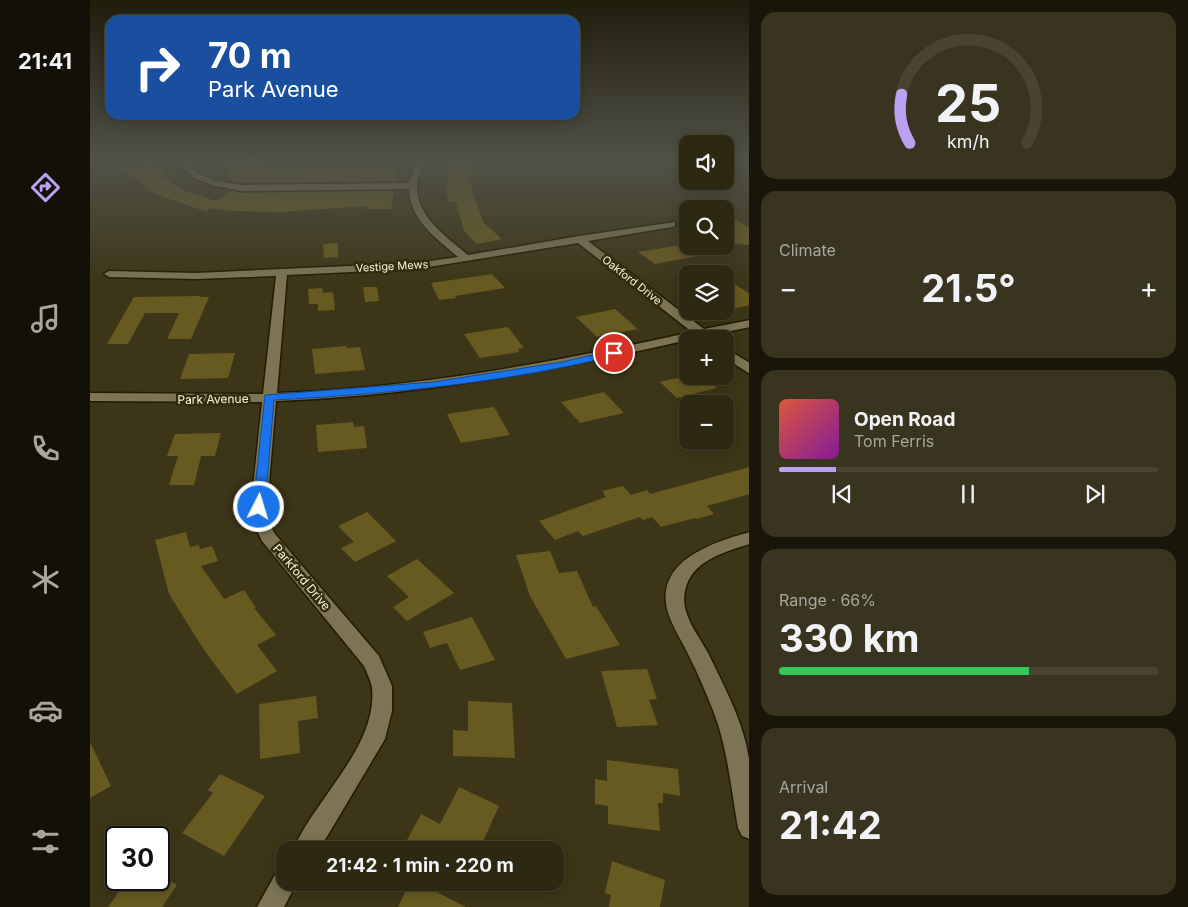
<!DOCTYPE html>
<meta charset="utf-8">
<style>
body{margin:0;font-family:Inter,sans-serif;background:#39341f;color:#f1f3f6;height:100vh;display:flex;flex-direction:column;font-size:19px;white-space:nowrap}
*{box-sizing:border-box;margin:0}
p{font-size:16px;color:#a7a69f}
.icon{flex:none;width:28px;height:28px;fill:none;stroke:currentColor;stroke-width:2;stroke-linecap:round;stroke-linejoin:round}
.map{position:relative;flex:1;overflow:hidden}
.details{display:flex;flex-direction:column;gap:12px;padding:12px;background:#191609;width:439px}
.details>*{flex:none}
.hud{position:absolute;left:15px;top:15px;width:475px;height:105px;border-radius:15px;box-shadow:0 2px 12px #0003,0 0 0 1px #484431;background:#1a4fa0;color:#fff;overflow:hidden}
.fabs{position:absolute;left:589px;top:135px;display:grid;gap:10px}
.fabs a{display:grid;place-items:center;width:55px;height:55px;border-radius:10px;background:#2d2811;box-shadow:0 2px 12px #0003,0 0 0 1px #484431;font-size:25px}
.speed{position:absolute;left:15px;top:826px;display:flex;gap:10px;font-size:25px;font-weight:700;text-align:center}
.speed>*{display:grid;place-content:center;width:65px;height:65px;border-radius:50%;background:#2d2811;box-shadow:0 2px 12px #0003,0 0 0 1px #484431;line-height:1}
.speed .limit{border:2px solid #111;border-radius:8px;background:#fff;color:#111}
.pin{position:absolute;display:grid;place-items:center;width:42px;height:42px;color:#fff;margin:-21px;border:2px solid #fff;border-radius:50%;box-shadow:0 1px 5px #0007}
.me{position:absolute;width:55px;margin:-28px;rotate:5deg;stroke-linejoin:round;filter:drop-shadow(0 0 4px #0008)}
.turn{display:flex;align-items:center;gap:18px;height:105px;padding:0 20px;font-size:22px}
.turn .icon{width:65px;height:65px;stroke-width:2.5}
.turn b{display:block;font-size:35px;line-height:42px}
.big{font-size:38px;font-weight:700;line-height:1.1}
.details .tile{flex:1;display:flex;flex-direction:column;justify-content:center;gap:8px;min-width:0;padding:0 18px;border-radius:15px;background:#39341f}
.details .dial{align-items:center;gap:0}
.dial svg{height:130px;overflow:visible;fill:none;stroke:#484431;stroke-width:7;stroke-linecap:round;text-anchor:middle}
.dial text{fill:#f1f3f6;stroke:none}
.song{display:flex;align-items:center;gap:15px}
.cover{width:60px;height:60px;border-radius:8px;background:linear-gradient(135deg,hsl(10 70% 55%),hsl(290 70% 35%))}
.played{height:5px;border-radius:2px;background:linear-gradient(90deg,#bca0f2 15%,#484431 15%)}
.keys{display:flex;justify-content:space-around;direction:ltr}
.heat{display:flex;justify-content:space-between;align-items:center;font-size:28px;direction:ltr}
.charge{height:8px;border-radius:4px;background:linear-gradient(90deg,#34c759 66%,#484431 0)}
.trip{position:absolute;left:186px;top:841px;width:288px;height:50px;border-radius:15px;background:#2d2811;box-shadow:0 2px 12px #0003,0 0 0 1px #484431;font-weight:700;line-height:50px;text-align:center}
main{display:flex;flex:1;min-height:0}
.tab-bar{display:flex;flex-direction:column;width:90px;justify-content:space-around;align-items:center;background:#121007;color:#a7a69f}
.tab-bar .icon{width:35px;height:35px}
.tab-bar .active{color:#bca0f2}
.tab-bar b{font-size:22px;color:#f1f3f6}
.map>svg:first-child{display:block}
</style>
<main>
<nav class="tab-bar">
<b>21:41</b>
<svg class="icon active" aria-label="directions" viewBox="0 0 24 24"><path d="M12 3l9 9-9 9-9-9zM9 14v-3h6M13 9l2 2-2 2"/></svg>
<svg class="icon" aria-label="music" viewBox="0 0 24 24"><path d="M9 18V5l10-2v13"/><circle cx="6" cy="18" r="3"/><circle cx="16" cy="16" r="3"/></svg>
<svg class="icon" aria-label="phone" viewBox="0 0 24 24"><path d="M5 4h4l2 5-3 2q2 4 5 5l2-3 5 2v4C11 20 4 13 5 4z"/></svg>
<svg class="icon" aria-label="climate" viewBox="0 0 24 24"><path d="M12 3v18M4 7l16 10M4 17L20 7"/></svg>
<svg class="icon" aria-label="car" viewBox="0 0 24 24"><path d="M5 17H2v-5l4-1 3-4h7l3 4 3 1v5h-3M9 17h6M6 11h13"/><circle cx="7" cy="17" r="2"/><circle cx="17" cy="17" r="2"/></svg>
<svg class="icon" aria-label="filters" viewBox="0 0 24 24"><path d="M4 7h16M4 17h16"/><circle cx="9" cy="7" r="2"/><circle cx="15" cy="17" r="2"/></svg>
</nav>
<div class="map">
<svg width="660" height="907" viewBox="0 0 660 907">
<rect width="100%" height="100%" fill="#3c3517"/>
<path fill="#675a20" d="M368,159H386L383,175L377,174L393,222L412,239L387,244L374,231L366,202H359L356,190L359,164L367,165Z
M167,160L174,169L189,170L267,167L307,168L305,181L152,183L142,182L133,164Z
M61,164L62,168L71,167L75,178L91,189L126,201L141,191L152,193L304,191L301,209H277V206L192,212L140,211L119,208L117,212L60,192L61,190L31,168Z
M635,213L660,228V245L635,243Z
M248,243V257L234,258L233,244Z
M591,245L608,256L565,264L548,252Z
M402,274L415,288L365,296L366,298L349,300L341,283Z
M635,278L660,294V305L635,311Z
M273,287H287L289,301L275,302Z
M232,288L233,293L243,292L245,310L228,311V304H219L218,289Z
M110,296V297H119L101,339H77L89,313H55L38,344H17L44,297Z
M525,309L548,329L507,337L486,317Z
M418,327L434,348L428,349L429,352L390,358L374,334Z
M256,346L257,348L270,347L275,370L225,374L222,349Z
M145,353L138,378L90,379L99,354Z
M596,376H613L627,388L587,398L570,382Z
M514,392L534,413L490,423L471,402Z
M404,407L420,435L371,443L357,414Z
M263,422L264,427L274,426L277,448L228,452L226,425Z
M131,433L125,456H111L104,485H79L88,456H77L85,434Z
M660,467V494L617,506L624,514L606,519L605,518L571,527L562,517L553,520L550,517L493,536L488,531L465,540L449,521L516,497L512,491L533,486L541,495L557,490L560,494Z
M277,512L306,541L265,562L251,548L264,542L248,526Z
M96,532L100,547L109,545L110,549L122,546L128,561L111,566L134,599L154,590L166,608H164L186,635L167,645L187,671L147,694L114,650L79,594L65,540Z
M460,551L469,573L487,571L503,607L506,606L530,645L476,659L440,596L426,555Z
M327,559L364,593L317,621L303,607L319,597L297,576Z
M382,617L405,660L370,670L357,643L340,648L333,632Z
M557,669L567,699L559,700L568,725L527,727L511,671Z
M226,696L228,718L208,721L210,753L170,759L169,704Z
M378,701L422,703L425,758L363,756V730L378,731Z
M0,742L21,786L0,798Z
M517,760L588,769L590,796L573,793V803H568L570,831L518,824V806L505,804V779L517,781Z
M130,774L175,796L134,856L92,833L123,793L118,790Z
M369,787L409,806L389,850H336L317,840L331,814L350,824Z
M522,861L575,880L570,907H519L521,895L515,893Z
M69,875L87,885L72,907H18L37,880H69Z
M320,882H327L376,907H308Z"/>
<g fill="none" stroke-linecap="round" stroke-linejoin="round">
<defs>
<path id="minor" d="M87,159H95L105,171L112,175L127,181L152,185L319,183L327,159H335C333,167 328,176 327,185C326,217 357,237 378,255L489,236L585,222V226L582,227L498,241L614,329L660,320V327L621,335L619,339H598V340C461,371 326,396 186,401L177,507L179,523L185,534L289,656L302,686V711L295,739L229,850H203C225,798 288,746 282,688C281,681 277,673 274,666L172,541L163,523L161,507L172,402L0,401V393L173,394L186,276L106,279L19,277L14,274L19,271L106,273L326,263L368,257C347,239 319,219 319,189L152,191L122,185L106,179L93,168ZM488,243L602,332C465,362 328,388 187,393L197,275L326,269Z
M635,348L660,363V374L635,358Z
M660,532V544C634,552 601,561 595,591C590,614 608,634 618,653C634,686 654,723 659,759C660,785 660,813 660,839L652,836L648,828C641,789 638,750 624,713C616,693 608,673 598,654C591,639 581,625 577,609C566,560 624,542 660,532Z
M195,870V882H207L194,907H167L186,873Z"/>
</defs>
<use href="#minor" stroke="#231c00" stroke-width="3"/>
<use href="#minor" fill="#7c7454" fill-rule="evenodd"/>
</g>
<linearGradient id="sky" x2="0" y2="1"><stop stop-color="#211d0d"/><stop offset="0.56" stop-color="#505147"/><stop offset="1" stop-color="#505147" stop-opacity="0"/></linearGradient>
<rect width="660" height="286" fill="url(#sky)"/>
<path fill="#1a73e8" stroke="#114b97" d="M524,350L528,351V355C415,383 299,394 184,400L175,507L169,511L163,507L175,395L343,382L472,362Z"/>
<g text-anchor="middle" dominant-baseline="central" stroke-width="5" stroke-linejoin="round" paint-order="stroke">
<g font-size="11" fill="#f8f4e2" stroke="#322b0c">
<text transform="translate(302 266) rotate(-3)">Vestige Mews</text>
<text transform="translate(542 280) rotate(38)">Oakford Drive</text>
</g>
<g font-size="12" fill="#f8f4e2" stroke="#322b0c">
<text transform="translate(123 399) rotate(-1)">Park Avenue</text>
<text transform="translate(212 577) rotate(50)">Parkford Drive</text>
</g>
</g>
</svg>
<div class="fabs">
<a><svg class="icon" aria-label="sound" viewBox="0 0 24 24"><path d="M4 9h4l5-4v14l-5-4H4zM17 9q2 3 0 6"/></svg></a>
<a><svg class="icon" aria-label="search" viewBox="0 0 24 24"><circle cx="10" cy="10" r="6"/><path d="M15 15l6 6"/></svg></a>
<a><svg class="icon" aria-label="layers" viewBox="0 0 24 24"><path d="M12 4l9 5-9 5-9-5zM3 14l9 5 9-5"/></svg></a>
<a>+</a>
<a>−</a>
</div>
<div class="speed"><div class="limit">30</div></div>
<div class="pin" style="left:524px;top:353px;background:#d93025"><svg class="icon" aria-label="arrive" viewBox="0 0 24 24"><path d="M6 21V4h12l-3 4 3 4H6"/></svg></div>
<svg class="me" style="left:169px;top:507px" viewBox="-20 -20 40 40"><circle r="17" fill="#1a73e8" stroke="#fff" stroke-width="3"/><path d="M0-11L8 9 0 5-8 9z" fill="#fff"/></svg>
<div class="trip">21:42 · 1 min · 220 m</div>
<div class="hud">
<div class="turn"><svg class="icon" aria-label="right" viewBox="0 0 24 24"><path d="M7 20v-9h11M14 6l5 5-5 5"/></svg><div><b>70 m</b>Park Avenue</div></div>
</div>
</div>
<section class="details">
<div class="tile dial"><svg viewBox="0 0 100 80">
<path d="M14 69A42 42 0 1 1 86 69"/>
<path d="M14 69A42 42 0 0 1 9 39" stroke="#bca0f2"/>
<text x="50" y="56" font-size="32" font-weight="700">25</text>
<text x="50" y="72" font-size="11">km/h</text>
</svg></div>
<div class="tile"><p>Climate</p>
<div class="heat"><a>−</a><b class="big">21.5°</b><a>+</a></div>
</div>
<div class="tile">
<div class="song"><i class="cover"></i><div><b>Open Road</b><p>Tom Ferris</p></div></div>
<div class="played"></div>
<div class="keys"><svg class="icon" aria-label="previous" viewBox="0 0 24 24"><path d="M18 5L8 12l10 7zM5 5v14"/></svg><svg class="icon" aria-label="pause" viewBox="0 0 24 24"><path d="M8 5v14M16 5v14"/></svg><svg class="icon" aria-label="next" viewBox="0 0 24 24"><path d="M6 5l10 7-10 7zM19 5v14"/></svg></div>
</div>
<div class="tile"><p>Range · 66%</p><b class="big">330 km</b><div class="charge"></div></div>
<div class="tile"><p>Arrival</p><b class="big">21:42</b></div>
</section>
</main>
